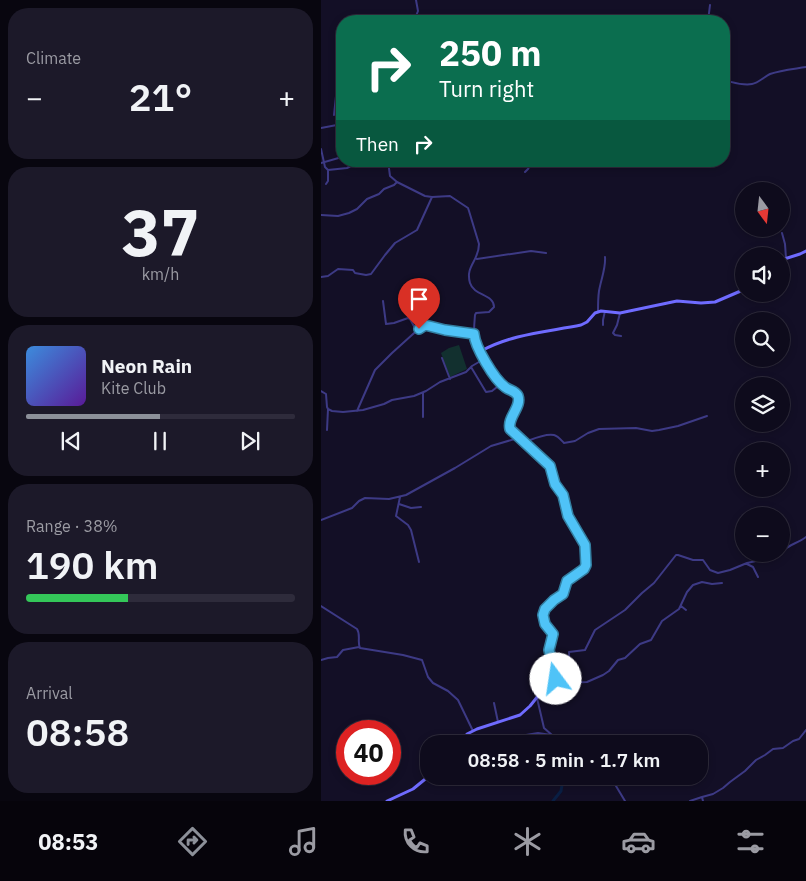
<!DOCTYPE html>
<meta charset="utf-8">
<style>
body{margin:0;font-family:"IBM Plex Sans",sans-serif;background:#1c1929;color:#f1f3f6;height:100vh;display:flex;flex-direction:column;font-size:19px;white-space:nowrap}
*{box-sizing:border-box;margin:0}
p{font-size:16px;color:#9b9ba3}
.icon{flex:none;width:28px;height:28px;fill:none;stroke:currentColor;stroke-width:2;stroke-linecap:round;stroke-linejoin:round}
.map{position:relative;flex:1;overflow:hidden}
.sheet{display:flex;flex-direction:column;gap:8px;padding:8px;background:#08060f;width:321px}
.sheet>*{flex:none}
.hud{position:absolute;left:15px;top:15px;width:394px;height:152px;border-radius:20px;box-shadow:0 2px 8px #0003,0 0 0 1px #2e2b3b;background:#0b6e4f;color:#fff;overflow:hidden}
.needle{width:32px;rotate:165deg}
.tools{position:absolute;left:414px;top:182px;display:grid;gap:10px}
.tools a{display:grid;place-items:center;width:55px;height:55px;border-radius:50%;background:#0e0b1c;box-shadow:0 2px 8px #0003,0 0 0 1px #2e2b3b;font-size:25px}
.speed{position:absolute;left:15px;top:720px;display:flex;gap:10px;font-size:25px;font-weight:700;text-align:center}
.speed>*{display:grid;place-content:center;width:65px;height:65px;border-radius:50%;background:#0e0b1c;box-shadow:0 2px 8px #0003,0 0 0 1px #2e2b3b;line-height:1}
.speed .limit{border:8px solid #d22;background:#fff;color:#111}
.pin{position:absolute;display:grid;place-items:center;width:42px;height:42px;color:#fff;margin:-51px -21px;border-radius:50% 50% 50% 0;rotate:-45deg;box-shadow:0 0 5px #0007}
.pin .icon{rotate:45deg}
.me{position:absolute;width:55px;margin:-28px;rotate:346deg;stroke-linejoin:round;filter:drop-shadow(0 0 4px #0008)}
.turn{display:flex;align-items:center;gap:18px;height:105px;padding:0 20px;font-size:22px}
.turn .icon{width:65px;height:65px;stroke-width:2.5}
.turn b{display:block;font-size:35px;line-height:42px}
.then{display:flex;align-items:center;height:48px;padding:0 20px;background:#0003;gap:10px;font-size:19px}
.big{font-size:38px;font-weight:600;line-height:1.1}
.sheet .tile{flex:1;display:flex;flex-direction:column;justify-content:center;gap:8px;min-width:0;padding:0 18px;border-radius:20px;background:#1c1929}
.sheet .dial{align-items:center;gap:0}
.dial b{font-size:65px;line-height:1}
.song{display:flex;align-items:center;gap:15px}
.cover{width:60px;height:60px;border-radius:8px;background:linear-gradient(135deg,hsl(210 70% 55%),hsl(270 70% 35%))}
.played{height:5px;border-radius:2px;background:linear-gradient(90deg,#8c9099 50%,#2e2b3b 50%)}
.keys{display:flex;justify-content:space-around;direction:ltr}
.heat{display:flex;justify-content:space-between;align-items:center;font-size:28px;direction:ltr}
.charge{height:8px;border-radius:4px;background:linear-gradient(90deg,#34c759 38%,#2e2b3b 0)}
.trip{position:absolute;left:99px;top:735px;width:288px;height:50px;border-radius:20px;background:#0e0b1c;box-shadow:0 2px 8px #0003,0 0 0 1px #2e2b3b;font-weight:600;line-height:50px;text-align:center}
.tab-bar{display:flex;height:80px;justify-content:space-around;align-items:center;background:#06040b;color:#9b9ba3}
.tab-bar .icon{width:35px;height:35px}
.tab-bar .current{color:#8c9099}
.tab-bar b{font-size:22px;color:#f1f3f6}
main{display:flex;flex:1;min-height:0}
.map>svg:first-child{display:block}
</style>
<main>
<section class="sheet">
<div class="tile"><p>Climate</p>
<div class="heat"><a>−</a><b class="big">21°</b><a>+</a></div>
</div>
<div class="tile dial"><b>37</b><p>km/h</p></div>
<div class="tile">
<div class="song"><i class="cover"></i><div><b>Neon Rain</b><p>Kite Club</p></div></div>
<div class="played"></div>
<div class="keys"><svg class="icon" aria-label="previous" viewBox="0 0 24 24"><path d="M18 5L8 12l10 7zM5 5v14"/></svg><svg class="icon" aria-label="pause" viewBox="0 0 24 24"><path d="M8 5v14M16 5v14"/></svg><svg class="icon" aria-label="next" viewBox="0 0 24 24"><path d="M6 5l10 7-10 7zM19 5v14"/></svg></div>
</div>
<div class="tile"><p>Range · 38%</p><b class="big">190 km</b><div class="charge"></div></div>
<div class="tile"><p>Arrival</p><b class="big">08:58</b></div>
</section>
<div class="map">
<svg width="485" height="801" viewBox="0 0 485 801">
<rect width="100%" height="100%" fill="#130f26"/>
<path fill="#12302f" d="M138,345L146,369L129,377L120,353L128,348Z"/>
<g fill="none" stroke-linecap="round" stroke-linejoin="round">
<path stroke="#0a1f44" stroke-width="3" d="M232,801L240,791L242,779L248,776"/>
<path stroke="#3d3a85" stroke-width="2" d="M93,21L97,11L95,0
M387,21L389,5
M402,80C412,82 421,86 431,84C437,83 443,77 449,74C460,70 473,69 485,67
M13,115L15,96L18,93L21,92
M0,128L21,124
M0,149L4,167L7,170L26,168L30,166L46,164
M67,161L69,176L76,182L104,196L111,197L129,196L147,208L148,211L158,244C158,261 144,266 149,283C153,296 173,294 173,307L168,312L155,313L154,315C153,328 151,340 160,351
M0,163L21,157
M204,172L207,169L211,161
M5,184L7,181V170
M0,215L17,216L28,213L36,209L46,199L58,194L63,189L73,185L76,182
M461,233L464,244L465,258
M156,259L210,251L225,253
M0,277L7,276L17,269L32,270L34,273L45,275L50,274L64,255L74,243L96,230L111,197
M62,301L65,324L73,323L87,318L89,319L95,330
M277,312C277,305 277,298 278,291C280,279 285,268 284,257
M299,313L296,325L292,333L294,335L300,336
M282,325V320L284,311
M121,358L129,379
M150,367L165,392L171,391L181,383
M0,391L5,394L6,407L7,409L11,411L22,412L42,410L63,404L71,400L93,396L105,391L119,382L145,372L151,366L163,359
M36,411L54,370L71,353L102,325L136,332L153,334
M102,417V393
M6,430L7,409
M204,442C212,439 224,433 233,435C237,436 240,440 243,443L254,441L267,433L278,429L315,428L331,431L338,430L357,426L386,416
M79,497L75,516L87,525L90,530L98,562
M78,504L90,508L100,507
M0,520L31,508L38,501L44,498L68,499L85,495L134,468L170,446L197,438
M460,553C467,544 476,544 485,537
M426,564L432,567L437,577
M0,606L36,629C40,635 36,642 39,648L82,655L101,660L107,677L112,683L127,691L137,700L152,731
M360,606L365,610
M0,660L7,658L16,657L22,650L38,647
M247,683L266,682L282,675L288,671L297,660L304,658L319,644L330,640L341,621L358,609L366,592L372,585L381,582L391,584L401,583
M224,691L247,685L249,681L248,652L264,650L274,630L304,610L321,593L333,583L355,555H357L372,560H382L389,570L397,573L409,570L426,563L453,557L459,554
M216,698L223,728L231,735L244,744
M173,703L177,722
M205,735L217,733L230,735
M143,738L150,744
M289,776L304,801
M381,797L392,794L402,788L409,782L424,771L435,760L444,755L452,749L462,748L472,741L478,739L485,730
M369,801L381,797L382,801"/>
<path stroke="#6f6bff" stroke-width="3" d="M460,260L479,254L485,251
M139,744L146,734L156,729L199,715L209,706L221,691L235,680L228,650L232,634L224,624L222,615L224,609L233,600L242,594L246,581L263,569L265,565L263,545L247,516L242,495L234,484L229,466L188,428L189,422L197,404V397L194,392L184,387L173,373L160,351C191,334 225,332 260,325L266,322L274,313L280,311L299,313L356,301L380,303L394,302L422,290
M66,801L92,789L108,776"/>
</g>
<g fill="none" stroke-linecap="round" stroke-linejoin="round">
<defs>
<path id="route" d="M98,329L104,325L124,330L153,334C154,347 173,379 184,387C189,391 194,390 197,396C201,407 186,417 189,429L229,466L234,484L242,495L247,516L264,545L265,565L263,569L246,581L242,594L233,600L224,609L222,615L224,624L232,634L228,650L235,679"/>
</defs>
<use href="#route" stroke="#337fa1" stroke-width="12"/>
<use href="#route" stroke="#4fc3f7" stroke-width="9"/>
</g>
</svg>
<div class="tools">
<a><svg class="needle" viewBox="-14 -14 28 28"><path d="M0-13l5 13h-10z" fill="#e53935"/><path d="M0 13l5-13h-10z" fill="#9b9ba3"/></svg></a>
<a><svg class="icon" aria-label="sound" viewBox="0 0 24 24"><path d="M4 9h4l5-4v14l-5-4H4zM17 9q2 3 0 6"/></svg></a>
<a><svg class="icon" aria-label="search" viewBox="0 0 24 24"><circle cx="10" cy="10" r="6"/><path d="M15 15l6 6"/></svg></a>
<a><svg class="icon" aria-label="layers" viewBox="0 0 24 24"><path d="M12 4l9 5-9 5-9-5zM3 14l9 5 9-5"/></svg></a>
<a>+</a>
<a>−</a>
</div>
<div class="speed"><div class="limit">40</div></div>
<div class="pin" style="left:98px;top:329px;background:#d93025"><svg class="icon" aria-label="arrive" viewBox="0 0 24 24"><path d="M6 21V4h12l-3 4 3 4H6"/></svg></div>
<svg class="me" style="left:235px;top:679px" viewBox="-20 -20 40 40"><circle r="19" fill="#fff"/><path d="M0-13L10 11 0 6-10 11z" fill="#4fc3f7"/></svg>
<div class="trip">08:58 · 5 min · 1.7 km</div>
<div class="hud">
<div class="turn"><svg class="icon" aria-label="right" viewBox="0 0 24 24"><path d="M7 20v-9h11M14 6l5 5-5 5"/></svg><div><b>250 m</b>Turn right</div></div>
<div class="then">Then<svg class="icon" aria-label="right" viewBox="0 0 24 24"><path d="M7 20v-9h11M14 6l5 5-5 5"/></svg></div>
</div>
</div>
</main>
<nav class="tab-bar">
<b>08:53</b>
<svg class="icon current" aria-label="directions" viewBox="0 0 24 24"><path d="M12 3l9 9-9 9-9-9zM9 14v-3h6M13 9l2 2-2 2"/></svg>
<svg class="icon" aria-label="music" viewBox="0 0 24 24"><path d="M9 18V5l10-2v13"/><circle cx="6" cy="18" r="3"/><circle cx="16" cy="16" r="3"/></svg>
<svg class="icon" aria-label="phone" viewBox="0 0 24 24"><path d="M5 4h4l2 5-3 2q2 4 5 5l2-3 5 2v4C11 20 4 13 5 4z"/></svg>
<svg class="icon" aria-label="climate" viewBox="0 0 24 24"><path d="M12 3v18M4 7l16 10M4 17L20 7"/></svg>
<svg class="icon" aria-label="car" viewBox="0 0 24 24"><path d="M5 17H2v-5l4-1 3-4h7l3 4 3 1v5h-3M9 17h6M6 11h13"/><circle cx="7" cy="17" r="2"/><circle cx="17" cy="17" r="2"/></svg>
<svg class="icon" aria-label="filters" viewBox="0 0 24 24"><path d="M4 7h16M4 17h16"/><circle cx="9" cy="7" r="2"/><circle cx="15" cy="17" r="2"/></svg>
</nav>
